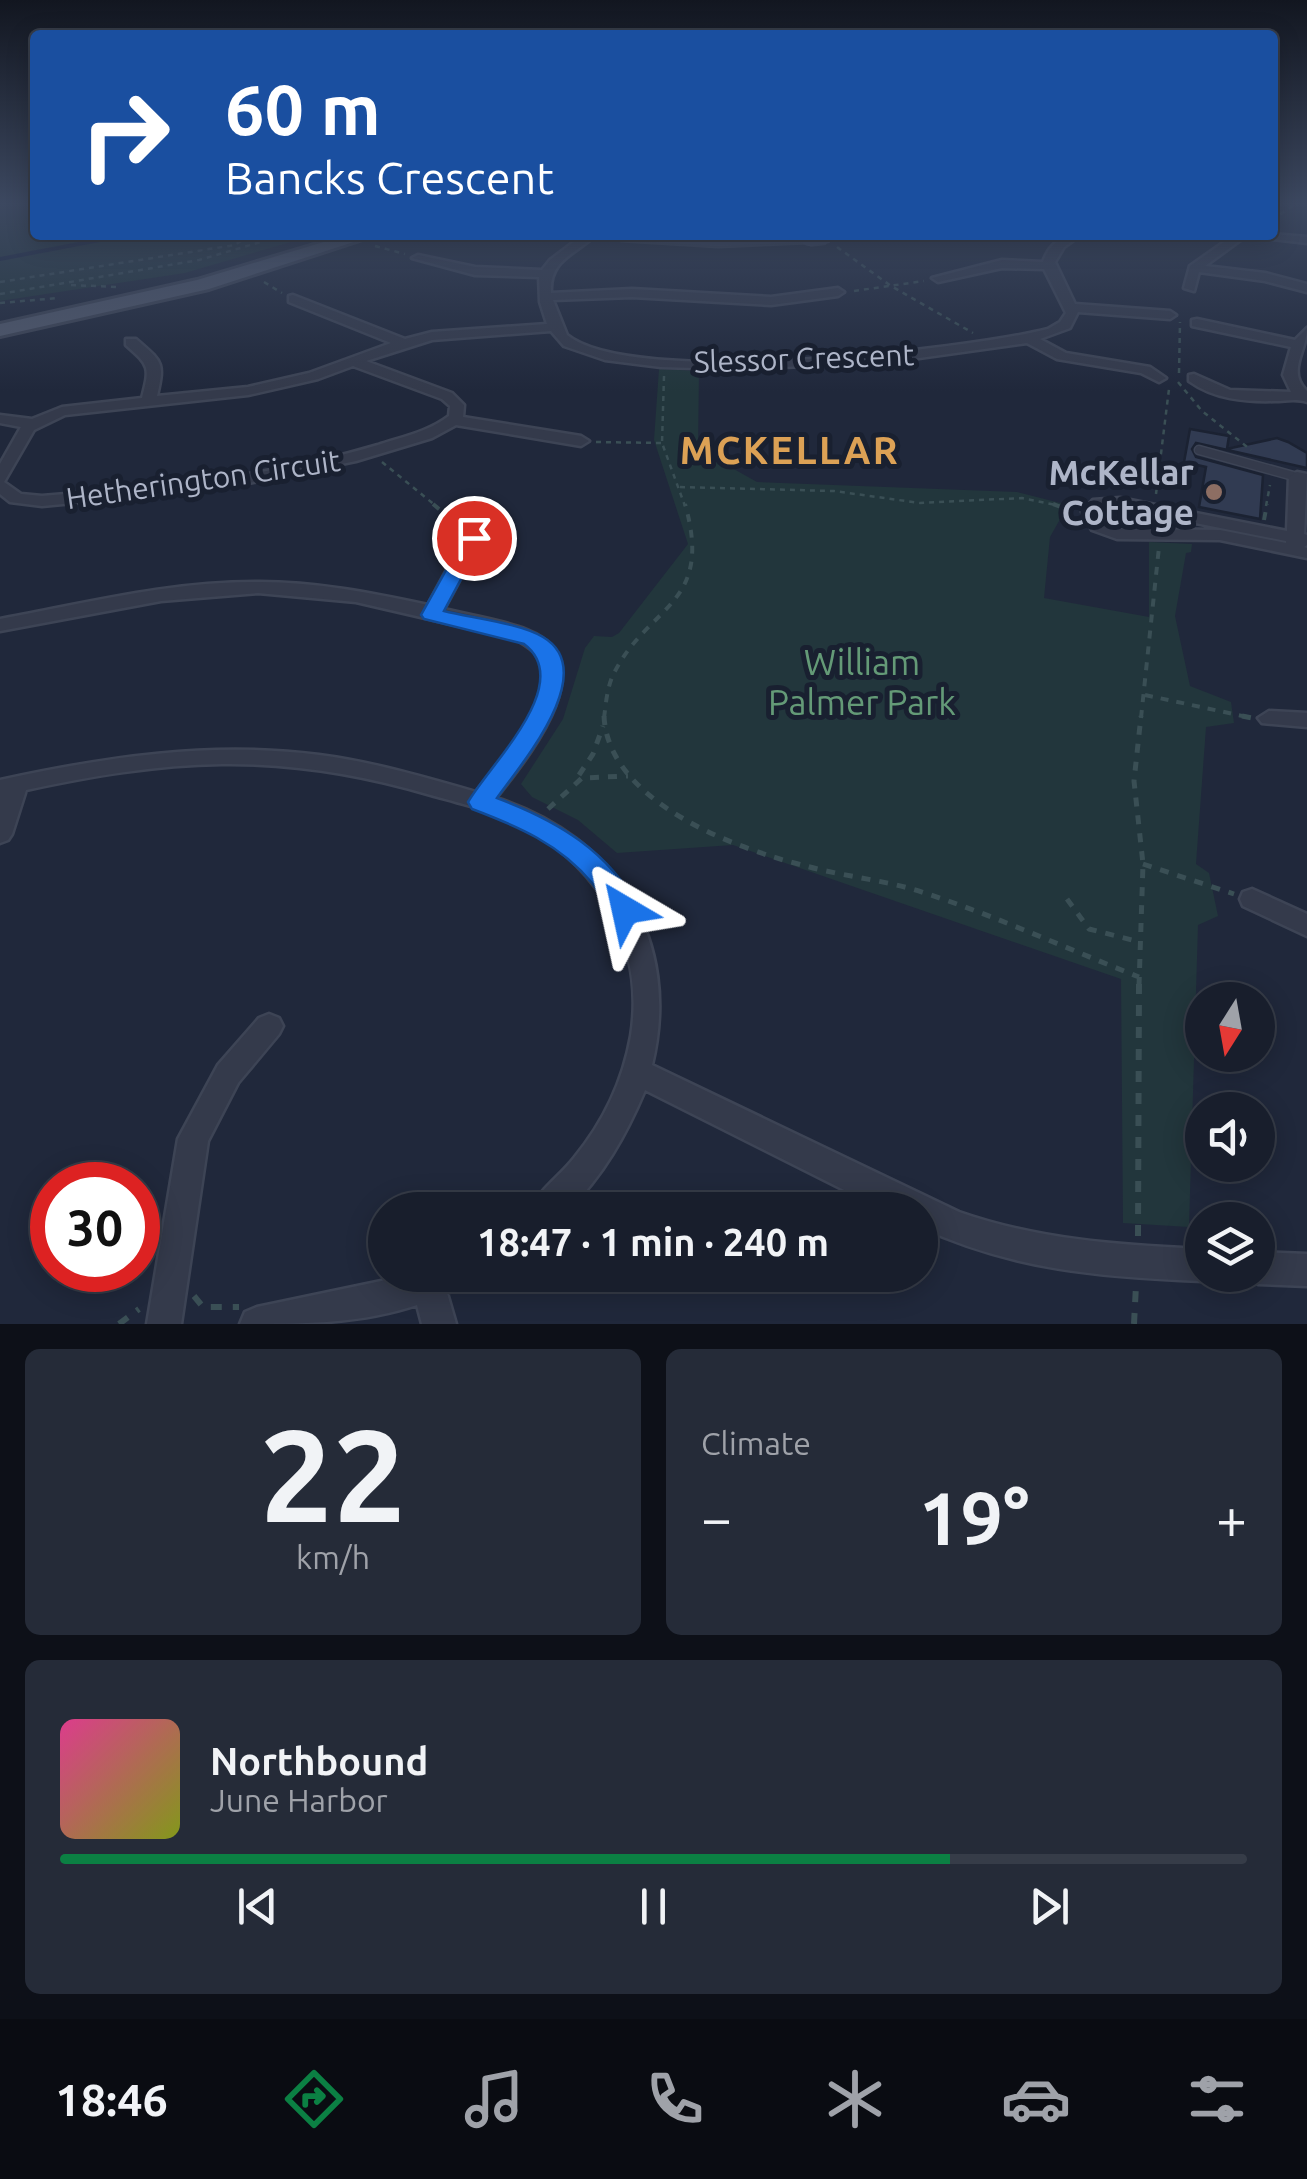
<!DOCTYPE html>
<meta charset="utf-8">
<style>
body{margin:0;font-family:Ubuntu,sans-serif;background:#252b38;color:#f1f3f6;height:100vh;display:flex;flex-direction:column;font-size:38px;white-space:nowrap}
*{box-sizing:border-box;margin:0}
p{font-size:32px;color:#9fa2a9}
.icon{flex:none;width:55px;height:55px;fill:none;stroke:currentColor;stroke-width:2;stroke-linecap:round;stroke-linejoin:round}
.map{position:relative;height:1324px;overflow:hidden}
.drawer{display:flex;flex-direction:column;gap:25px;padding:25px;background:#0d1018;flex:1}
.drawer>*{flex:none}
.hud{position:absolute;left:30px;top:30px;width:1248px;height:210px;border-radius:10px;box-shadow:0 5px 25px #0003,0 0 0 2px #363c48;background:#1a4fa0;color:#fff;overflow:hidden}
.needle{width:65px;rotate:191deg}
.fabs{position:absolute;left:1185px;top:982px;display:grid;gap:20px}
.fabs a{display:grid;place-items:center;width:90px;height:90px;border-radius:50%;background:#181e2c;box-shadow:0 5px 25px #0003,0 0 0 2px #363c48;font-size:50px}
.speed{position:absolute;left:30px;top:1162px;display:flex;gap:20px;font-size:50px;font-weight:700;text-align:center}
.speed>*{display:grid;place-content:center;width:130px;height:130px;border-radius:50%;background:#181e2c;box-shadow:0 5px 25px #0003,0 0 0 2px #363c48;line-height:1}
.speed .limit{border:15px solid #d22;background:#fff;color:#111}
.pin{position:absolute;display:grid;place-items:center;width:85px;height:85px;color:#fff;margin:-42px;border:5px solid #fff;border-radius:50%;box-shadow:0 2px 10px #0007}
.me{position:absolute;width:110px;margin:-55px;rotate:324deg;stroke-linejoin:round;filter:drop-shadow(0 0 8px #0008)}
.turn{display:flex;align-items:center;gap:35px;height:210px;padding:0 30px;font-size:45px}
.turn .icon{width:130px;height:130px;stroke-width:2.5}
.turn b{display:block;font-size:70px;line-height:85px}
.big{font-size:75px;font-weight:600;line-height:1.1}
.drawer .widget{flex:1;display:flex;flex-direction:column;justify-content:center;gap:15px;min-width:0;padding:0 35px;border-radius:15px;background:#252b38}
.drawer .dial{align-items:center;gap:0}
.dial b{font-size:130px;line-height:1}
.song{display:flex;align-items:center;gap:30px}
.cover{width:120px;height:120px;border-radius:15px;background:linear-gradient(135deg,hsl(330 70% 55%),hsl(70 70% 35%))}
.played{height:10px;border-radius:5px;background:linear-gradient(90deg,#0b8043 75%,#363c48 75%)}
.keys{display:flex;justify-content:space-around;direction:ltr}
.heat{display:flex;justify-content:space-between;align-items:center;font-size:55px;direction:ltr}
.drawer .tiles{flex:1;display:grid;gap:25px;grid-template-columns:1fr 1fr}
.widget:last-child{grid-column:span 2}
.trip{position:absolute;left:368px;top:1192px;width:570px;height:100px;border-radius:50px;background:#181e2c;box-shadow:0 5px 25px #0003,0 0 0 2px #363c48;font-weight:600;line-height:100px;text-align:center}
.tab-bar{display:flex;height:160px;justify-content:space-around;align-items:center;background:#0a0c12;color:#9fa2a9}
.tab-bar .icon{width:70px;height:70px}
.tab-bar .on{color:#0b8043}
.tab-bar b{font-size:45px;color:#f1f3f6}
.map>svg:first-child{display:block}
</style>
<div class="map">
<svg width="1307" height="1324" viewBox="0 0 1307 1324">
<rect width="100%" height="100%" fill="#20283b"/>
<path fill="#22363c" d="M0,205H35V235H315L185,273L0,301Z
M659,369L699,371L698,449L757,482L1017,492L1068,505L1050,537L1044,598L1149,617V542L1192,544L1191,552L1186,553L1175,616L1190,686L1231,702L1234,723L1206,727L1196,864L1209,873L1218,916L1198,925L1189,1227L1123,1223L1121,979L733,845L617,853L578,820L532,797L521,784L563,719L585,648L594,636L612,637L619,633L688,544L654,440Z"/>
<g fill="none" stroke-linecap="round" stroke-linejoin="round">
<path stroke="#131d39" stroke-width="4" d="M0,259L126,235"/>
</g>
<path fill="#313b52" stroke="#1b2232" stroke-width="2.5" d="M1190,429L1229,436L1227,449L1277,438L1288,442L1307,453V468L1196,443L1192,449L1196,457L1263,475L1260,519L1199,507L1206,467L1184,462Z"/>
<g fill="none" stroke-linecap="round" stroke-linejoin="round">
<defs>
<path id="lane" d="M1199,450L1297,477"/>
<path id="street" d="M1272,234L1307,237V243L1246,236L1205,266L1265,273L1307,284V292L1265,281L1199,272L1194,291L1184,288L1190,266L1234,235Z
M583,235H596C574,255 549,260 551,293L632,289L771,297L838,288L844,292L838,296L771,305L632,297L553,300L567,335C631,388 964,350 1048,329L1060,322L1066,313L1044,269L1002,268L938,282L932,278L1002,260L1043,262C1049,244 1062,235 1081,235L1064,247L1055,262L1075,304L1170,311L1176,315L1170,319L1078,312L1070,328L1040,339L1066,353L1150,367L1166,378L1159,382L1141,373L1057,359L1027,343L883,363L730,369L661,367L605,360L564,346L551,331L432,340L366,361L452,393L464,405L463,417L581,436L589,441L581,446L456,425L432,438L356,461L219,489L42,506L10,502L0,494V464L21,427L0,423V415L32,419L62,407L142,398C150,367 150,366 126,345V339H136C162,362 165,361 157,396L248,387L309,373L391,343L289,302V296L293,295L405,339L432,332L547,324L540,302L539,277L475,275L412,258L418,255L475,267L542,270L550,260ZM353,366L442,399L450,406L449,416C428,432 402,437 378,445C268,478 155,487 42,496L21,494L4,482L34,430L65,415L248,395L318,379Z
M1197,319L1295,340L1307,328C1307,351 1286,371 1307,391V402C1296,398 1286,401 1275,401C1245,402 1214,399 1189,381V375L1194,374L1230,390L1291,392L1283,375L1291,347L1192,326V320Z
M1297,472L1307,474L1304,534L1307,535V545L1304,547L1307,548V558L1220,540L1117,539L1092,530L1082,512L1093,500L1120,498L1287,531L1289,477ZM1120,508L1286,541V543L1220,530L1120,529L1105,523L1099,513L1104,509Z
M473,533L482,538L444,609C471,616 502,620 527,630C608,662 526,759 496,798C617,837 682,940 652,1065L959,1212C1039,1240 1118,1245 1202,1249V1275L1214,1277L1202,1281C1100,1277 1014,1270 920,1227V1210H884L645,1090C626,1135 603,1176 568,1210H530C539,1190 560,1176 574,1158C603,1123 623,1081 631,1036C645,948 602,869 525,827C496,812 463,804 431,795C364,775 293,763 222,764C155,765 91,776 26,790L12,834L8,840L0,843V780C106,757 210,741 319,755C373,762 424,777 476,792C498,764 564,690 535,653C531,648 522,643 516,639L356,602L258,593L161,601L0,631V619C86,603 172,581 260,582C316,582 372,593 428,605L464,538Z
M1269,711L1307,713V727L1262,723L1258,718Z
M1252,889L1307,914V936L1243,906L1240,899L1243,892Z
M269,1014L279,1018L283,1026L279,1034L238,1083L208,1141L181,1324H147L178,1139L218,1065L259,1018Z
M1258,1252L1307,1254V1286L1258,1284L1246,1280L1245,1275H1258Z
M410,1275H466L462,1287L447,1293L456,1324H422L417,1305C361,1324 300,1324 240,1324L245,1312L257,1307Z"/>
<path id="secondary" d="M613,235H816L817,237L809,242L718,246L621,240Z"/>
<path id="primary" d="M347,235H375L209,289L0,336V324L197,280Z"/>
</defs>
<use href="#lane" stroke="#3d4455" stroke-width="11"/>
<use href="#street" stroke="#3d4455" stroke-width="5"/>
<use href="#secondary" stroke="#3d4455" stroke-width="5"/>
<use href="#primary" stroke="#3d4455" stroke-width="6"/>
<path stroke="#3a4f55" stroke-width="2.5" stroke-dasharray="5 5" stroke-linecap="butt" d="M1272,220L1294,205
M841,240L854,237L851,235
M381,241L398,235
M375,246L405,254
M837,247L891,286L973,333
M0,282L235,245L250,235
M264,282L282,293
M71,285L117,287
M854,291L924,281
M0,294L199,260L285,235
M0,303L58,298
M1179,373L1180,322
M664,376L662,443L685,506
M1178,382L1202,411L1251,450
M596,442L662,443
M382,462L436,506
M680,487L834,491L920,503L1022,498L1060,506
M1156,494L1169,389
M1266,506L1270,485"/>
<path stroke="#3a4f55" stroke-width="4" stroke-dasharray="8 8" stroke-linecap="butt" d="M433,504L463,529
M1053,504L1072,511
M1264,520L1267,504
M1145,695L1252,718
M604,718C606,703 607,687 614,673C649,604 714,606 685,504
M1141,718L1159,547"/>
<path stroke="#3a4f55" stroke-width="5" stroke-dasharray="9 9" stroke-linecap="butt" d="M604,716C608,802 736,849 806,866C846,877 886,880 925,893C998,917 1068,949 1139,977
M1242,716L1252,718
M579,775L593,754L603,726
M548,809L582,778L628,776
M1143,864L1234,894
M1067,899L1089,929L1140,942
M1139,986L1143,864L1134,781L1141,716"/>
<path stroke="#3a4f55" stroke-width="6" stroke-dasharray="11 11" stroke-linecap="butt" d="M1138,1236L1139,984
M194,1296L203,1307H239
M119,1324L139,1309
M1134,1324L1136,1285"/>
<use href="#lane" stroke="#343a4b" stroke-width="8"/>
<use href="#street" fill="#343a4b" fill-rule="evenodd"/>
<use href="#secondary" fill="#41485f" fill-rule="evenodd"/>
<use href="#primary" fill="#51596c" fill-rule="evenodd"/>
<defs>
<path id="secondary-bridge" d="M809,237L825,235"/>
</defs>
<use href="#secondary-bridge" stroke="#3d4455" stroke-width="20" stroke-linecap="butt"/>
<use href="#secondary-bridge" stroke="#41485f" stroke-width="18"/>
</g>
<linearGradient id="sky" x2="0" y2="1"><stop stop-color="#121620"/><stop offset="0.52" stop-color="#3c4860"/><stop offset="1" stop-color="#3c4860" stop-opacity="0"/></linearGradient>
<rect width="1307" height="391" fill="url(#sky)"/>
<path fill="#1a73e8" stroke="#114b97" stroke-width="2.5" d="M474,532L483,538L444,611C472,618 520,623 543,637C601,671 522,763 497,798C558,821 609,851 640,910L635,918C610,926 605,899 592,883C560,844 517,826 472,809L468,802C490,764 576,683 524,644L424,619L421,615L464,538Z"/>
<circle fill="#8d6e63" stroke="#192030" stroke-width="4" cx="1214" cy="492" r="10"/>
<g text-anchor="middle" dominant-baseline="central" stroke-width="10" stroke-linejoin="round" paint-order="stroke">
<g font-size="30" fill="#aeb5c8" stroke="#192030">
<text transform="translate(804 358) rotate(-2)">Slessor Crescent</text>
<text transform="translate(203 479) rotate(-8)">Hetherington Circuit</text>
</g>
<g font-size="35" font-weight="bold" fill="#aeb5c8" stroke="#192030" text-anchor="end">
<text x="1194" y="472">McKellar<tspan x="1194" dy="40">Cottage</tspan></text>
</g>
<g font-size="35" fill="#649a77" stroke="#192030">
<text x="862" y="662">William<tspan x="862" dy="40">Palmer Park</tspan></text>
</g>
<g font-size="38" font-weight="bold" letter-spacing="2.5" fill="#dca155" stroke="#192030">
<text x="790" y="450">MCKELLAR</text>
</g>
</g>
</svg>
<div class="fabs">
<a><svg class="needle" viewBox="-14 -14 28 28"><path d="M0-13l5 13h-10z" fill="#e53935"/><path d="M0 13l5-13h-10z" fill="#9fa2a9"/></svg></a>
<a><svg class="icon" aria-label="sound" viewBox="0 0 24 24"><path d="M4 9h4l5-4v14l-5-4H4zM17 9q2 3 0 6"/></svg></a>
<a><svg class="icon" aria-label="layers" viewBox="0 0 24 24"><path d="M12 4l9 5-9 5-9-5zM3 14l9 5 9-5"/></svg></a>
</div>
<div class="speed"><div class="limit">30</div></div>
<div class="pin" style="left:474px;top:538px;background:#d93025"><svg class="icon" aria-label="arrive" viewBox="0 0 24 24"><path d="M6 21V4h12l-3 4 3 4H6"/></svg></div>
<svg class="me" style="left:625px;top:910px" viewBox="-20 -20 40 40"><path d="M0-17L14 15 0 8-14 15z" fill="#1a73e8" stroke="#fff" stroke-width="4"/></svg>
<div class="trip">18:47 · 1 min · 240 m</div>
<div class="hud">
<div class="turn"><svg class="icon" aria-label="right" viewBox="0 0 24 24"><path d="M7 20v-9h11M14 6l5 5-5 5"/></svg><div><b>60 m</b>Bancks Crescent</div></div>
</div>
</div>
<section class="drawer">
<div class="tiles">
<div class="widget dial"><b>22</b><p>km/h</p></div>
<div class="widget"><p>Climate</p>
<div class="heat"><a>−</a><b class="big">19°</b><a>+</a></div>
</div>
<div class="widget">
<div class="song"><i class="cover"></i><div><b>Northbound</b><p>June Harbor</p></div></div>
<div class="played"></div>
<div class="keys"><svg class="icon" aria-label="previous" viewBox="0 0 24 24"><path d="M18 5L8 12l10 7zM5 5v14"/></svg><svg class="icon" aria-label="pause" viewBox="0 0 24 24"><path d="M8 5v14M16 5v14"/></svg><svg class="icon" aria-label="next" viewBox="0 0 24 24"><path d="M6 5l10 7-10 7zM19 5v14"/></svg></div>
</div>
</div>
</section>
<nav class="tab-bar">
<b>18:46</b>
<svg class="icon on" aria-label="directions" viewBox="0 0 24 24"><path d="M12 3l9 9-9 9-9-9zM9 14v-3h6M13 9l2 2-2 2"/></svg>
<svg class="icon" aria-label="music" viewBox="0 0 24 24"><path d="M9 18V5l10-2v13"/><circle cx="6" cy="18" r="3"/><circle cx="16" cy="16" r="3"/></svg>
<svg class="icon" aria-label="phone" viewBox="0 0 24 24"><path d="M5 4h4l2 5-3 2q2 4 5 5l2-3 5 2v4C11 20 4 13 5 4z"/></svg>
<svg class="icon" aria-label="climate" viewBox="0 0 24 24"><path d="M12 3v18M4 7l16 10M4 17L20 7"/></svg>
<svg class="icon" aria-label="car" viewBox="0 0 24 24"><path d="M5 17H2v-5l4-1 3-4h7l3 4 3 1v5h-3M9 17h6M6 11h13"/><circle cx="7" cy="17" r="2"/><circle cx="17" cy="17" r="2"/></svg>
<svg class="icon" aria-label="filters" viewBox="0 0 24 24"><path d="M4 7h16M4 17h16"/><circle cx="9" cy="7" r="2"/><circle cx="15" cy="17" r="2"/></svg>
</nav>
